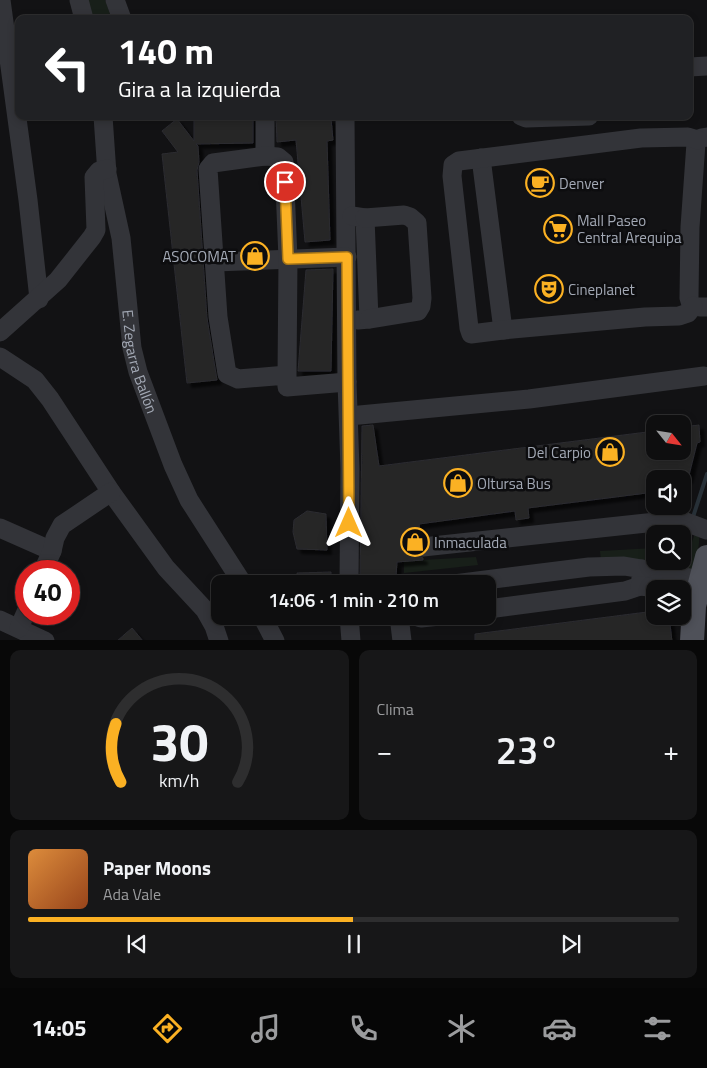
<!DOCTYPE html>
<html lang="es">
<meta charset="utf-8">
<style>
body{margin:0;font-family:"Titillium Web",sans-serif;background:#171718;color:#f1f3f6;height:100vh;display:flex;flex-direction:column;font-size:19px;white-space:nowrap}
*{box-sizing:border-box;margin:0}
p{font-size:16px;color:#9b9c9e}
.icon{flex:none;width:28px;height:28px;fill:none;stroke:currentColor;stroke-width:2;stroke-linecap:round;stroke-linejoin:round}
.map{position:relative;height:640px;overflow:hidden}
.sheet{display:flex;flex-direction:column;gap:10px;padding:10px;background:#080808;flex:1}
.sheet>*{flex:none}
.guide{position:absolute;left:15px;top:15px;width:678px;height:105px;border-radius:10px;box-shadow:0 2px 8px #0003,0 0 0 1px #2e2e2f;background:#202124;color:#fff;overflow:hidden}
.needle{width:32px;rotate:120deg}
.fabs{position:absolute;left:646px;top:415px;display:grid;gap:10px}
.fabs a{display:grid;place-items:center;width:45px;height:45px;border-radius:10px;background:#0e0e0f;box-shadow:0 2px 8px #0003,0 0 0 1px #2e2e2f;font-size:25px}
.speed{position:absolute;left:15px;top:560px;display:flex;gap:10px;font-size:25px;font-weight:700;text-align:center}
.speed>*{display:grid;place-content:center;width:65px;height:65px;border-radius:50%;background:#0e0e0f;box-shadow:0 2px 8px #0003,0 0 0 1px #2e2e2f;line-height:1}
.speed .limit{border:8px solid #d22;background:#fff;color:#111}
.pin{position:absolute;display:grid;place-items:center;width:42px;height:42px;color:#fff;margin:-21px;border:2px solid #fff;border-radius:50%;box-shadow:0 1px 5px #0007}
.me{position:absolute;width:55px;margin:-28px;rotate:0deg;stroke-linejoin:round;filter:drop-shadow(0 0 4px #0008)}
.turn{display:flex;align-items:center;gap:18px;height:105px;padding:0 20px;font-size:22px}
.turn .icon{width:65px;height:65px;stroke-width:2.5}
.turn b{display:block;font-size:35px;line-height:42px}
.big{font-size:38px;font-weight:600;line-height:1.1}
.sheet .card{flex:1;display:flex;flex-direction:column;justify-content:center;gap:8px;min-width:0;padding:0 18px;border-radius:10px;background:#171718}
.sheet .dial{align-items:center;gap:0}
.dial svg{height:130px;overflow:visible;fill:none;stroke:#2e2e2f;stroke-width:7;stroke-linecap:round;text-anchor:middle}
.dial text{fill:#f1f3f6;stroke:none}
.song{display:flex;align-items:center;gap:15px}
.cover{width:60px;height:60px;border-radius:8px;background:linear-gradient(135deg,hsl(30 70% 55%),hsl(20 70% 35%))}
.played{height:5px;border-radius:2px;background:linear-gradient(90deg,#fbb123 50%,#2e2e2f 50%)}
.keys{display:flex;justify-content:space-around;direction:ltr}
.heat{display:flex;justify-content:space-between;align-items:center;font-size:28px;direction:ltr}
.sheet .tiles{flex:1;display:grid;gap:10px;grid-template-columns:1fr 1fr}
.card:last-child{grid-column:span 2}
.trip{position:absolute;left:211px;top:575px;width:285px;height:50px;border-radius:10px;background:#0e0e0f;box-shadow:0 2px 8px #0003,0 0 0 1px #2e2e2f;font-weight:600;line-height:50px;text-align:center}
.menu{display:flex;height:80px;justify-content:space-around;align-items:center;background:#060606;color:#9b9c9e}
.menu .icon{width:35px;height:35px}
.menu .current{color:#fbb123}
.menu b{font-size:22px;color:#f1f3f6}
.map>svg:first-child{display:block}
</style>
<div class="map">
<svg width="707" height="641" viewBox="0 0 707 641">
<defs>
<filter id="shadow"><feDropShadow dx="4.5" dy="4.5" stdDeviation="1" flood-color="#0009"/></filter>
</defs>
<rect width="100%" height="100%" fill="#121214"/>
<path fill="#181f19" d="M87,0H105L112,19H92Z
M696,531L699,534C700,545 697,560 691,570L678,567L685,560Z
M655,548V561H666L664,567L601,560L600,551Z
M476,557L478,565L404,573V561Z"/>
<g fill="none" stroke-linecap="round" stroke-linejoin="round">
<path stroke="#283138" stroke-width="4" d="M692,520L707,474
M682,545L689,529
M670,570L675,561"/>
</g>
<path fill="#252528" stroke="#2c2c30" filter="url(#shadow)" d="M194,116H253V143L196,144L198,146L199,162L197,170L207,318L217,380L187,383L162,154L178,152L162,131L177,119L194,141Z
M276,116H320V119L331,118L333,140L327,141L330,240L305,242L296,140L277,142Z
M333,269L331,371H298L306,270Z
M373,425L379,466L655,431V451H682V427L699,425L700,442L697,443L688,479H655V492L528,508L529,518L522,519L516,520L515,511L419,524L420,536L413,542L412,548L414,554L423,558V560L397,562L396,577L360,579L362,426Z
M307,511L326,514L327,550L297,549L293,532L294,520Z
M331,572V584H298L297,573Z
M655,611V616H669L672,641H475V634Z
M132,628L143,641H117Z"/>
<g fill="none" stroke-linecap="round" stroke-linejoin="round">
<g stroke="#333439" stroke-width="19">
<path d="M1,0L28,200L39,299"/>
<path d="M79,0L84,19"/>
<path d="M115,0L122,19"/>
<path d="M689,67L707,66"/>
<path id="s1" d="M103,116L107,174L121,238L132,348L138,372L173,465L189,500L243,584"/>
<path d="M345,116L347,382L350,469L349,584"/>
<path d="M521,116L526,118L589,116"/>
<path d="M707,137L701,138L696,143L690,227L689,298C691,308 698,307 707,307"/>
<path d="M265,156V116"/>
<path d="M481,158L503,330"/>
<path d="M352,216L365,218L369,319L358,320"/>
<path d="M365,218L404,215L410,217L417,223L422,298L421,306L418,311L369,319"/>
<path d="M215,262L347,257"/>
<path d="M693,306L688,313L679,316L645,317L503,330L471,334L469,328L452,176L453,165L459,161L641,138L688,137L698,140"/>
<path d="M0,332L58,280L92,237L96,230L94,177L99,171L107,169"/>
<path d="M0,357L35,380L50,399L111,492L166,568L205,610L214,626L219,641"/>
<path d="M287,375L288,259L284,162L278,157L265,156L213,163L208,169L218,317L227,374L238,379L287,375V387L347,382"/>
<path d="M349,416L529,399L704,376"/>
<path d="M0,528L52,551"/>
<path d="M423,547L665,521H683L707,530"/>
<path d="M642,569L701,580"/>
<path d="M43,571L52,551L55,538L62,525L111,492"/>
<path d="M454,584L589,567L624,566L642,569L640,586L625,591L488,609"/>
<path d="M640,586L668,589"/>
<path d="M262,616L275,641"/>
<path d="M349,616L351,641"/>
<path d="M399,616L402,641"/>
<path d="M415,616L421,618L440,616"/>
<path d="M0,620L45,641"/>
<path d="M19,628L26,612"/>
</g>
<path stroke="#4f5159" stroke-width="24" d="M692,641L694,606L707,557"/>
</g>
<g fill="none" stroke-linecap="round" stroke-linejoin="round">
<defs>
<path id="route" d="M285,182L288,259L347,257L349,523"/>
</defs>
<use href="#route" stroke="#a37317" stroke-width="12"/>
<use href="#route" stroke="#fbb123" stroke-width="9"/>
</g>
<defs>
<symbol id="cafe-ring" viewBox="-11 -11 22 22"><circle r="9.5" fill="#0d0d0f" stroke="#fbb123" stroke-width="1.5"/><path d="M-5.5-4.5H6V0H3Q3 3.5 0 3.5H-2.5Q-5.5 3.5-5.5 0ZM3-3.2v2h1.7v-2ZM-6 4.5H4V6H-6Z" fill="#fbb123"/></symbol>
<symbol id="supermarket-ring" viewBox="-11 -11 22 22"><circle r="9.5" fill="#0d0d0f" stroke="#fbb123" stroke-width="1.5"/><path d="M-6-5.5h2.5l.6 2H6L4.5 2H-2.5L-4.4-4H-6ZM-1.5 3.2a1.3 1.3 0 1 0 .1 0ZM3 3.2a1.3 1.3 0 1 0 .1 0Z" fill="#fbb123"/></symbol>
<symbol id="shop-ring" viewBox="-11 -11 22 22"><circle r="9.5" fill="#0d0d0f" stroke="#fbb123" stroke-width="1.5"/><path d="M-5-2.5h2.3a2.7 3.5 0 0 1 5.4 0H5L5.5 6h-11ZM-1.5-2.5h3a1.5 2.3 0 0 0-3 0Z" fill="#fbb123"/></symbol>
<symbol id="theatre-ring" viewBox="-11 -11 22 22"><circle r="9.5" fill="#0d0d0f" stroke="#fbb123" stroke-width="1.5"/><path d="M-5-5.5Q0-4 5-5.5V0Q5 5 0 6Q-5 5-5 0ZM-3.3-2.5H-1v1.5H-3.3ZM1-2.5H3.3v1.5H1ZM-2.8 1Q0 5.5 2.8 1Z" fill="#fbb123"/></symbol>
</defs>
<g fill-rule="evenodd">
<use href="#cafe-ring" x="524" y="167" width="32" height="32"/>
<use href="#supermarket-ring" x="542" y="213" width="32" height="32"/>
<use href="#shop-ring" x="239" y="240" width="32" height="32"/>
<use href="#theatre-ring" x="533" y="273" width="32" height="32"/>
<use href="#shop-ring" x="594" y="436" width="32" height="32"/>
<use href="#shop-ring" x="442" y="467" width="32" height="32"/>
<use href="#shop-ring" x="399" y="526" width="32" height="32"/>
</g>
<g text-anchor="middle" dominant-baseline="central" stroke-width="5" stroke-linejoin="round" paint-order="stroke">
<g font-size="15" fill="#a3a9b5" stroke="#0d0d0f" text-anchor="start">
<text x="559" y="183">Denver</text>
<text x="577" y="220">Mall Paseo<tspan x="577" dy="17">Central Arequipa</tspan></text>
<text x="236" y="256" text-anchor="end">ASOCOMAT</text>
<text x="568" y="289">Cineplanet</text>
<text x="591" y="452" text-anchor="end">Del Carpio</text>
<text x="477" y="483">Oltursa Bus</text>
<text x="434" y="542">Inmaculada</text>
</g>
<g font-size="15" fill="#a3a9b5" stroke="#0d0d0f">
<text stroke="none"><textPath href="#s1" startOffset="249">E. Zegarra Ballón</textPath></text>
</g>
</g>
</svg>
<div class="fabs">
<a><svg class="needle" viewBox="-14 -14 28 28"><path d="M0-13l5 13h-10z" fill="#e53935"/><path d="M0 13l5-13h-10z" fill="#9b9c9e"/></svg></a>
<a><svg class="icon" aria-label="sound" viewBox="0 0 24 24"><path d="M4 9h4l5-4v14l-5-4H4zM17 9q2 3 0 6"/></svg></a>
<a><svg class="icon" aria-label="search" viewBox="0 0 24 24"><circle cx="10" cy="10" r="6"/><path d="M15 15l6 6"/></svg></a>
<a><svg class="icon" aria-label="layers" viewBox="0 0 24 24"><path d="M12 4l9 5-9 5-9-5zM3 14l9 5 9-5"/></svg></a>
</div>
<div class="speed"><div class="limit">40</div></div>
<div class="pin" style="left:285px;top:182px;background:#d93025"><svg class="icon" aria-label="arrive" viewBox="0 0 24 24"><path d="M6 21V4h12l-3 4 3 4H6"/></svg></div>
<svg class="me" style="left:349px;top:523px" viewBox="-20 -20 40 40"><path d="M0-17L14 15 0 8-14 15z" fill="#fbb123" stroke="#fff" stroke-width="4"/></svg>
<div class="trip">14:06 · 1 min · 210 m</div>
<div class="guide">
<div class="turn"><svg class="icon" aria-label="left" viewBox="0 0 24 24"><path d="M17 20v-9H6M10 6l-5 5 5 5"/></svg><div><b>140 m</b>Gira a la izquierda</div></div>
</div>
</div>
<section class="sheet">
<div class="tiles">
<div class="card dial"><svg viewBox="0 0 100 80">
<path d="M14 69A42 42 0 1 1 86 69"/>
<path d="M14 69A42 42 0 0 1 11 33" stroke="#fbb123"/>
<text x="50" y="56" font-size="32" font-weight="700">30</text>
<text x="50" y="72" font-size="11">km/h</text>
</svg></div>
<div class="card"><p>Clima</p>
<div class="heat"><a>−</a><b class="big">23°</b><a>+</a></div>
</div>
<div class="card">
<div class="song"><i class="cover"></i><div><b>Paper Moons</b><p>Ada Vale</p></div></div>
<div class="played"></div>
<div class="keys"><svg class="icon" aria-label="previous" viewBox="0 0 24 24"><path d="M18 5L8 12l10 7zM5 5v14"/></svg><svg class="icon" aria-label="pause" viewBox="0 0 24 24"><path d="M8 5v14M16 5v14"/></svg><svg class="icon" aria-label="next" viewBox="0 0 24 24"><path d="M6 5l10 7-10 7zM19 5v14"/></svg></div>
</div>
</div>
</section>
<nav class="menu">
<b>14:05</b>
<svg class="icon current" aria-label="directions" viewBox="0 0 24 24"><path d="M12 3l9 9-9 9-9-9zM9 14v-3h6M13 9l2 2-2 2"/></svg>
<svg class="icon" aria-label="music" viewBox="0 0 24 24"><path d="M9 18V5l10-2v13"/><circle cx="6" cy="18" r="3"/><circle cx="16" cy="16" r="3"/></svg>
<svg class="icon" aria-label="phone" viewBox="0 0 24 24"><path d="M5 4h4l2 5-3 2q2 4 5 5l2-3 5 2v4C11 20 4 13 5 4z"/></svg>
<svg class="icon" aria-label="climate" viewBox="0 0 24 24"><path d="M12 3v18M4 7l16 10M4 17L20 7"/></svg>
<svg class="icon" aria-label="car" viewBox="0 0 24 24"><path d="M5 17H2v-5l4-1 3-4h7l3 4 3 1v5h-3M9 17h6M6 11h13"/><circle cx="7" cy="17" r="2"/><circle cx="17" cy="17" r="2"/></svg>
<svg class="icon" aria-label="filters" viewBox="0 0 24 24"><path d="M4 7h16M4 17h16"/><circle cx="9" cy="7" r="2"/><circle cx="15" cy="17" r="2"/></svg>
</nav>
